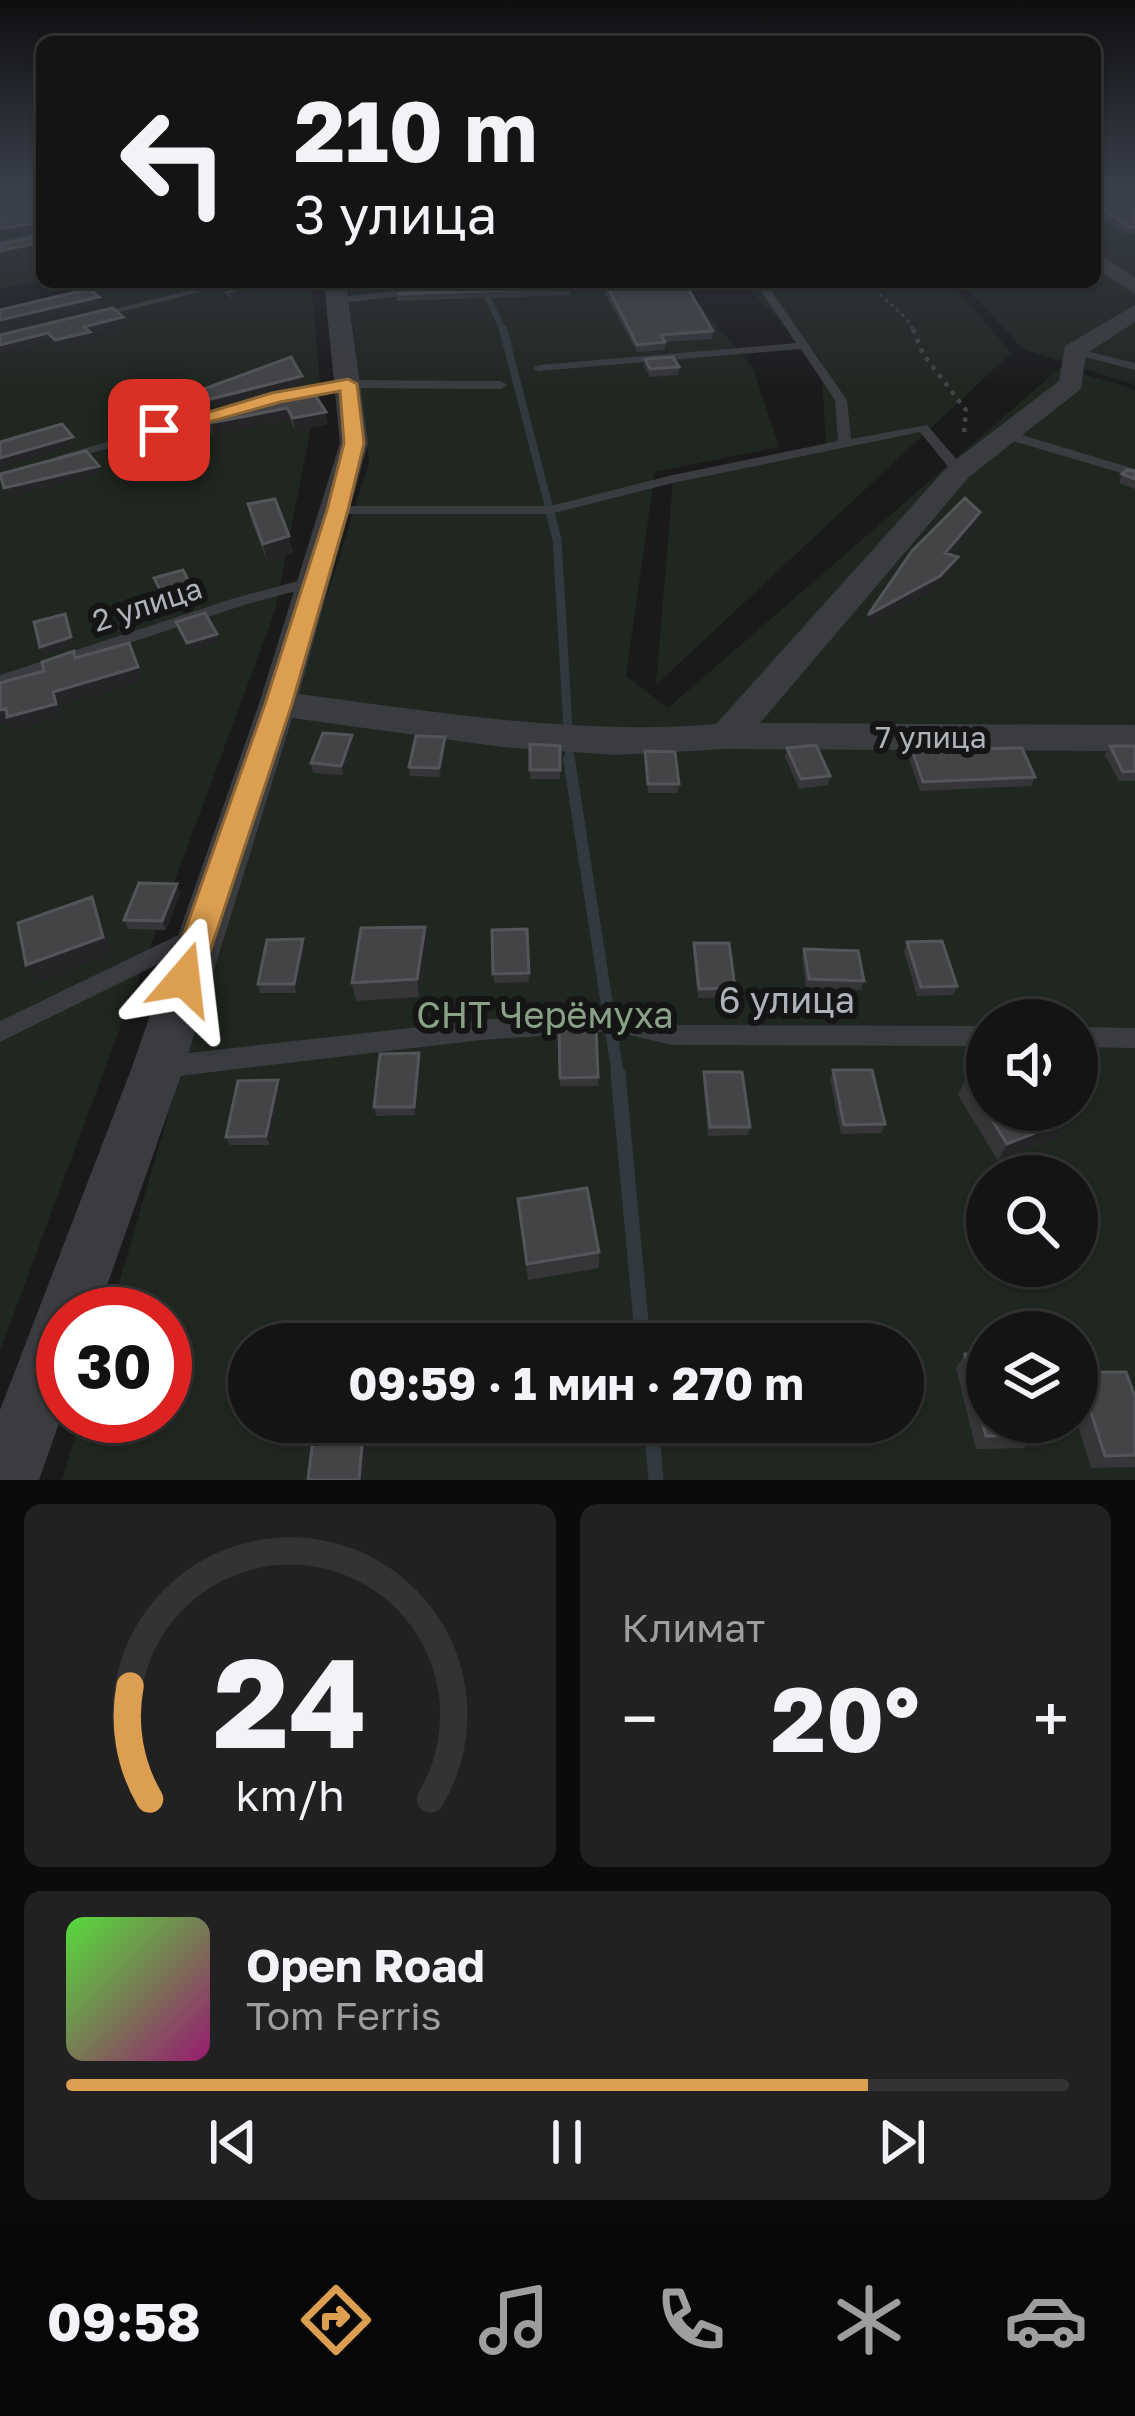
<!DOCTYPE html>
<html lang="ru">
<meta charset="utf-8">
<style>
body{margin:0;font-family:"Golos Text",sans-serif;background:#212122;color:#f1f3f6;height:100vh;display:flex;flex-direction:column;font-size:45px;white-space:nowrap}
*{box-sizing:border-box;margin:0}
p{font-size:39px;color:#9d9ea0}
.icon{flex:none;width:66px;height:66px;fill:none;stroke:currentColor;stroke-width:2;stroke-linecap:round;stroke-linejoin:round}
.map{position:relative;height:1480px;overflow:hidden}
.sheet{display:flex;flex-direction:column;gap:24px;padding:24px;background:#0b0b0b;flex:1}
.sheet>*{flex:none}
.hud{position:absolute;left:36px;top:36px;width:1065px;height:252px;border-radius:18px;box-shadow:0 3px 9px #0004,0 0 0 3px #333334;background:#141414;color:#f1f3f6;overflow:hidden}
.buttons{position:absolute;left:966px;top:999px;display:grid;gap:24px}
.buttons a{display:grid;place-items:center;width:132px;height:132px;border-radius:50%;background:#141414;box-shadow:0 3px 9px #0004,0 0 0 3px #333334;font-size:60px}
.speed{position:absolute;left:36px;top:1287px;display:flex;gap:24px;font-size:60px;font-weight:700;text-align:center}
.speed>*{display:grid;place-content:center;width:156px;height:156px;border-radius:50%;background:#141414;box-shadow:0 3px 9px #0004,0 0 0 3px #333334;line-height:1}
.speed .limit{border:18px solid #d22;background:#fff;color:#111}
.pin{position:absolute;display:grid;place-items:center;width:102px;height:102px;color:#fff;margin:-51px;border-radius:24px;box-shadow:0 6px 18px #0006}
.me{position:absolute;width:132px;margin:-66px;rotate:17deg;stroke-linejoin:round;filter:drop-shadow(0 0 9px #0008)}
.turn{display:flex;align-items:center;gap:42px;height:252px;padding:0 60px;font-size:54px}
.turn .icon{width:156px;height:156px;stroke-width:2.5}
.turn b{display:block;font-size:84px;line-height:102px}
.big{font-size:90px;font-weight:700;line-height:1.1}
.sheet .widget{flex:1;display:flex;flex-direction:column;justify-content:center;gap:18px;min-width:0;padding:0 42px;border-radius:18px;background:#212122}
.sheet .dial{align-items:center;gap:0}
.dial svg{height:312px;overflow:visible;fill:none;stroke:#333334;stroke-width:7;stroke-linecap:round;text-anchor:middle}
.dial text{fill:#f1f3f6;stroke:none}
.song{display:flex;align-items:center;gap:36px}
.cover{width:144px;height:144px;border-radius:18px;background:linear-gradient(135deg,hsl(110 70% 55%),hsl(320 70% 35%))}
.played{height:12px;border-radius:6px;background:linear-gradient(90deg,#dc9e51 80%,#333334 80%)}
.keys{display:flex;justify-content:space-around;direction:ltr}
.heat{display:flex;justify-content:space-between;align-items:center;font-size:66px;direction:ltr}
.sheet .tiles{flex:1;display:grid;gap:24px;grid-template-columns:1fr 1fr}
.widget:last-child{grid-column:span 2}
.trip{position:absolute;left:228px;top:1323px;width:696px;height:120px;border-radius:60px;background:#141414;box-shadow:0 3px 9px #0004,0 0 0 3px #333334;font-weight:700;line-height:120px;text-align:center}
.tabs{display:flex;height:192px;justify-content:space-around;align-items:center;background:#080808;color:#9d9ea0}
.tabs .icon{width:84px;height:84px}
.tabs .active{color:#dc9e51}
.tabs b{font-size:54px;color:#f1f3f6}
.map>svg:first-child{display:block}
</style>
<div class="map">
<svg width="1135" height="1480" viewBox="0 0 1135 1480">
<rect width="100%" height="100%" fill="#1a1a1b"/>
<path fill="#202620" fill-rule="evenodd" d="M0,185H42V281L0,289Z
M1095,185H1135V385L1023,349L961,282H1095Z
M120,282H311L320,382L275,611L0,1351V308Z
M416,282H681L753,368L779,447L655,472L626,676L668,708L1061,367L1135,390V1480H62L81,1416H165V1314H110L225,921L369,462L348,287ZM987,1020H1077V1110H987ZM987,1176H1077V1266H987ZM987,1332H1077V1422H987ZM249,1344H903V1422H249Z
M741,282H950L1011,353L656,685L673,479L826,449L821,359Z"/>
<g fill="none" stroke-linecap="round" stroke-linejoin="round">
<path stroke="#313a3e" stroke-width="6" d="M480,282L504,332"/>
<path stroke="#313a3e" stroke-width="8" d="M503,329L552,519"/>
<path stroke="#313a3e" stroke-width="9" d="M551,516L557,539L570,762"/>
<path stroke="#313a3e" stroke-width="12" d="M569,759L618,1076"/>
<path stroke="#313a3e" stroke-width="15" d="M618,1073L643,1344
M651,1422L656,1480"/>
<path stroke="#414347" stroke-width="3" stroke-dasharray="3 4.5" stroke-linecap="butt" d="M871,282C883,303 906,311 914,332"/>
<path stroke="#414347" stroke-width="4.5" stroke-dasharray="4.5 6" stroke-linecap="butt" d="M913,329L923,354L966,410L964,432"/>
<path fill="#3b3c40" fill-rule="evenodd" d="M42,232V238L0,247V241Z
M223,282H241L92,319L87,316Z
M473,282H564L559,285L482,287L340,303L335,300L340,297Z
M755,282H765L847,400L851,439L927,425L964,468V474H954L920,432L673,483L550,514H337L330,510L337,506H550L673,475L838,441L835,400L801,349L539,371L533,368L539,365L796,343Z
M1074,348L1135,363V370L1070,353V349Z
M348,380L501,381L507,385L501,389L348,388L294,398L288,394Z
M221,409L227,413L225,416L62,461L55,457Z
M1002,432H1012L1135,469V477L1002,438Z
M313,577L318,579V585L247,604L0,686V675L235,598Z
M193,928L201,931L204,937L201,943L0,1042V1021Z
M613,1011L672,1025L987,1026V1046L672,1045L613,1031L481,1040L162,1078L154,1074L150,1067L154,1060L162,1056L481,1020Z
M1077,1027L1135,1028V1048L1077,1047Z"/>
<path fill="#3b3c40" fill-rule="evenodd" d="M1095,252L1135,277V294L1095,268Z
M324,282H346L368,443L299,694C438,712 575,736 716,724L949,465L1059,381L1065,346L1135,305V322L1086,354L1081,389L969,477L760,723L1135,725V751L727,749L615,755L502,747L292,718L184,1067L97,1314H63V1412L39,1480H0V1410L132,1067L259,704L340,443Z"/>
</g>
<path fill="#363639" d="M1095,185H1135V233L1126,234L1095,212Z
M229,282H306L232,299L221,291L220,284Z
M603,283L691,288L687,289L713,331L712,339L665,342V350L637,352L603,290Z
M571,288V295L397,301V294Z
M645,359L679,367L678,375L650,377L644,367Z
M310,387L328,424L295,431L290,420L214,435L204,426L201,414Z
M1135,471V489L1119,483L1122,474Z
M248,504L293,553L267,561L251,520Z
M352,735L353,744L343,775L313,773L311,763Z
M530,744L560,746V779H530Z
M446,746L440,777L410,776L409,767Z
M1110,746H1135V781H1119L1105,755Z
M787,748L830,776L828,785L799,789L785,757Z
M912,750L1035,777L1031,786L920,791L909,759Z
M645,751L679,784L678,793H648Z
M180,893L166,930L128,929L124,920Z
M425,927L428,945L419,997L356,1001L352,983Z
M527,929L529,982L494,983L492,930Z
M907,942L957,986L953,995L917,996L904,951Z
M694,943L735,988L733,997L698,998L693,952Z
M305,948L296,993H260L258,984Z
M804,949L864,981L861,990L806,988L802,958Z
M596,1028L598,1086H560L559,1030Z
M420,1062L415,1115L376,1116L374,1107Z
M833,1070L885,1124L882,1133L841,1134L830,1079Z
M704,1072L750,1127L748,1135L708,1136L703,1081Z
M966,1078L1066,1121L1056,1138L998,1161L958,1095Z
M280,1089L270,1145H230L226,1137Z
M518,1199L599,1252V1268L528,1280Z
M965,1354L1036,1435L1024,1448L976,1449L956,1368Z
M1078,1372L1135,1397V1467L1091,1468L1077,1422Z
M574,1422L573,1436L489,1443L487,1430Z"/>
<path fill="#252527" d="M42,222V229L0,236V229Z
M42,242V249L0,258V251Z
M274,282H306L232,299L230,291Z
M395,282H433L396,286Z
M99,297L102,306L0,329V320Z
M123,317L126,326L90,335L92,341L58,350L55,340L84,327Z
M48,333L51,342L0,355V345Z
M302,376L303,384L189,413L187,405Z
M287,408L290,420L214,435L211,423Z
M326,412L328,424L295,431L293,418Z
M73,437L76,445L0,467V458Z
M99,466L101,474L8,497L4,488Z
M980,512L977,525L942,565L945,553Z
M289,536L293,553L267,561L263,544Z
M958,557L954,570L936,589L866,628L868,615Z
M196,596L199,605L170,614L168,606Z
M65,614L74,646L43,656L40,647Z
M217,634L219,643L189,652L187,643Z
M138,667L142,681L59,706L61,717L13,730L10,722L0,725V710Z
M352,735L353,744L343,775L341,766Z
M445,737L446,746L440,777L439,768Z
M177,884L180,893L166,930L162,921Z
M92,897L100,915L111,954L36,983L26,965Z
M425,927L428,945L419,997L417,979Z
M303,939L305,948L296,993L294,984Z
M419,1053L420,1062L415,1115L414,1107Z
M278,1080L280,1089L270,1145L266,1136Z
M1066,1121L1056,1138L998,1161L1007,1144Z
M364,1422H370L365,1480H359Z"/>
<path fill="#434446" stroke="#545558" stroke-width="3" d="M0,185H42V222L0,229Z
M1095,185H1135V227H1128L1099,205H1095Z
M42,228V242L0,251V244L41,236Z
M229,282H274L230,291L220,284Z
M560,282H568L571,288L397,294Z
M605,282H684L713,331L661,335L665,342L637,345Z
M89,289L99,297L0,320V310Z
M113,308L123,317L84,327L90,332L55,340L48,333L0,345V335Z
M291,357L302,376L187,405L179,398Z
M673,357L679,367L650,369L645,359Z
M310,387L326,412L293,418L287,408L211,423L201,414Z
M62,424L73,437L0,458V442Z
M86,451L99,466L4,488L0,474Z
M1127,470L1135,471V479L1122,474Z
M965,498L980,512L945,553L958,557L940,576L868,615L912,551Z
M275,499L289,536L263,544L248,504Z
M183,570L196,596L168,606L154,578Z
M205,613L217,634L187,643L176,622Z
M65,614L71,637L40,647L34,622Z
M129,643L138,667L53,692L56,704L7,717L6,708L0,710V683L44,671L42,662L74,651L75,658Z
M323,733L352,735L341,766L311,763Z
M416,736L445,737L439,768L409,767Z
M530,744L560,746V770H530Z
M816,745L830,776L801,779L787,748Z
M1110,746H1135V771L1123,772Z
M1022,748L1035,777L923,782L912,750Z
M645,751L675,752L679,784H648Z
M139,883L177,884L162,921L124,920Z
M92,897L103,937L26,965L18,923Z
M425,927L417,979L352,983L361,928Z
M527,929L529,973L493,974L492,930Z
M303,939L294,984H258L267,940Z
M942,941L957,986L921,987L907,942Z
M694,943H729L735,988L699,989Z
M804,949L858,951L864,981L809,979Z
M596,1028L598,1077L560,1078L559,1030Z
M419,1053L414,1107H374L380,1054Z
M833,1070H872L885,1124L844,1125Z
M704,1072H742L750,1127H710Z
M987,1072V1110H1059L1066,1121L1007,1144L966,1078Z
M278,1080L266,1136L226,1137L238,1081Z
M587,1188L599,1252L527,1264L518,1199Z
M576,1330V1344H491L492,1333Z
M965,1354H987V1422H1032L1036,1435L986,1436Z
M1078,1372H1126L1135,1397V1455L1105,1456Z
M315,1422H364L359,1480H308Z
M487,1422H573L487,1430Z"/>
<linearGradient id="sky" x2="0" y2="1"><stop stop-color="#0e0e0f"/><stop offset="0.47" stop-color="#383e4a"/><stop offset="1" stop-color="#383e4a" stop-opacity="0"/></linearGradient>
<rect width="1135" height="392" fill="url(#sky)"/>
<path fill="#dc9e51" stroke="#8f6735" stroke-width="3" d="M348,379L357,384L364,443L348,510L292,704L201,979L196,989L184,993L173,989L168,979L265,704L327,510L344,443L340,391L280,402L159,436L149,430L272,393Z"/>
<g text-anchor="middle" dominant-baseline="central" stroke-width="12" stroke-linejoin="round" paint-order="stroke">
<g font-size="30" fill="#aeb3b9" stroke="#151516">
<text transform="translate(147 604) rotate(-18)">2 улица</text>
<text x="931" y="737">7 улица</text>
</g>
<g font-size="36" fill="#aeb3b9" stroke="#151516">
<text x="787" y="999">6 улица</text>
</g>
<g font-size="36" fill="#89a287" stroke="#151516">
<text x="545" y="1014">СНТ Черёмуха</text>
</g>
</g>
</svg>
<div class="buttons">
<a><svg class="icon" aria-label="sound" viewBox="0 0 24 24"><path d="M4 9h4l5-4v14l-5-4H4zM17 9q2 3 0 6"/></svg></a>
<a><svg class="icon" aria-label="search" viewBox="0 0 24 24"><circle cx="10" cy="10" r="6"/><path d="M15 15l6 6"/></svg></a>
<a><svg class="icon" aria-label="layers" viewBox="0 0 24 24"><path d="M12 4l9 5-9 5-9-5zM3 14l9 5 9-5"/></svg></a>
</div>
<div class="speed"><div class="limit">30</div></div>
<div class="pin" style="left:159px;top:430px;background:#d93025"><svg class="icon" aria-label="arrive" viewBox="0 0 24 24"><path d="M6 21V4h12l-3 4 3 4H6"/></svg></div>
<svg class="me" style="left:184px;top:979px" viewBox="-20 -20 40 40"><path d="M0-17L14 15 0 8-14 15z" fill="#dc9e51" stroke="#fff" stroke-width="4"/></svg>
<div class="trip">09:59 · 1 мин · 270 m</div>
<div class="hud">
<div class="turn"><svg class="icon" aria-label="left" viewBox="0 0 24 24"><path d="M17 20v-9H6M10 6l-5 5 5 5"/></svg><div><b>210 m</b>3 улица</div></div>
</div>
</div>
<section class="sheet">
<div class="tiles">
<div class="widget dial"><svg viewBox="0 0 100 80">
<path d="M14 69A42 42 0 1 1 86 69"/>
<path d="M14 69A42 42 0 0 1 9 40" stroke="#dc9e51"/>
<text x="50" y="56" font-size="32" font-weight="700">24</text>
<text x="50" y="72" font-size="11">km/h</text>
</svg></div>
<div class="widget"><p>Климат</p>
<div class="heat"><a>−</a><b class="big">20°</b><a>+</a></div>
</div>
<div class="widget">
<div class="song"><i class="cover"></i><div><b>Open Road</b><p>Tom Ferris</p></div></div>
<div class="played"></div>
<div class="keys"><svg class="icon" aria-label="previous" viewBox="0 0 24 24"><path d="M18 5L8 12l10 7zM5 5v14"/></svg><svg class="icon" aria-label="pause" viewBox="0 0 24 24"><path d="M8 5v14M16 5v14"/></svg><svg class="icon" aria-label="next" viewBox="0 0 24 24"><path d="M6 5l10 7-10 7zM19 5v14"/></svg></div>
</div>
</div>
</section>
<nav class="tabs">
<b>09:58</b>
<svg class="icon active" aria-label="directions" viewBox="0 0 24 24"><path d="M12 3l9 9-9 9-9-9zM9 14v-3h6M13 9l2 2-2 2"/></svg>
<svg class="icon" aria-label="music" viewBox="0 0 24 24"><path d="M9 18V5l10-2v13"/><circle cx="6" cy="18" r="3"/><circle cx="16" cy="16" r="3"/></svg>
<svg class="icon" aria-label="phone" viewBox="0 0 24 24"><path d="M5 4h4l2 5-3 2q2 4 5 5l2-3 5 2v4C11 20 4 13 5 4z"/></svg>
<svg class="icon" aria-label="climate" viewBox="0 0 24 24"><path d="M12 3v18M4 7l16 10M4 17L20 7"/></svg>
<svg class="icon" aria-label="car" viewBox="0 0 24 24"><path d="M5 17H2v-5l4-1 3-4h7l3 4 3 1v5h-3M9 17h6M6 11h13"/><circle cx="7" cy="17" r="2"/><circle cx="17" cy="17" r="2"/></svg>
</nav>
